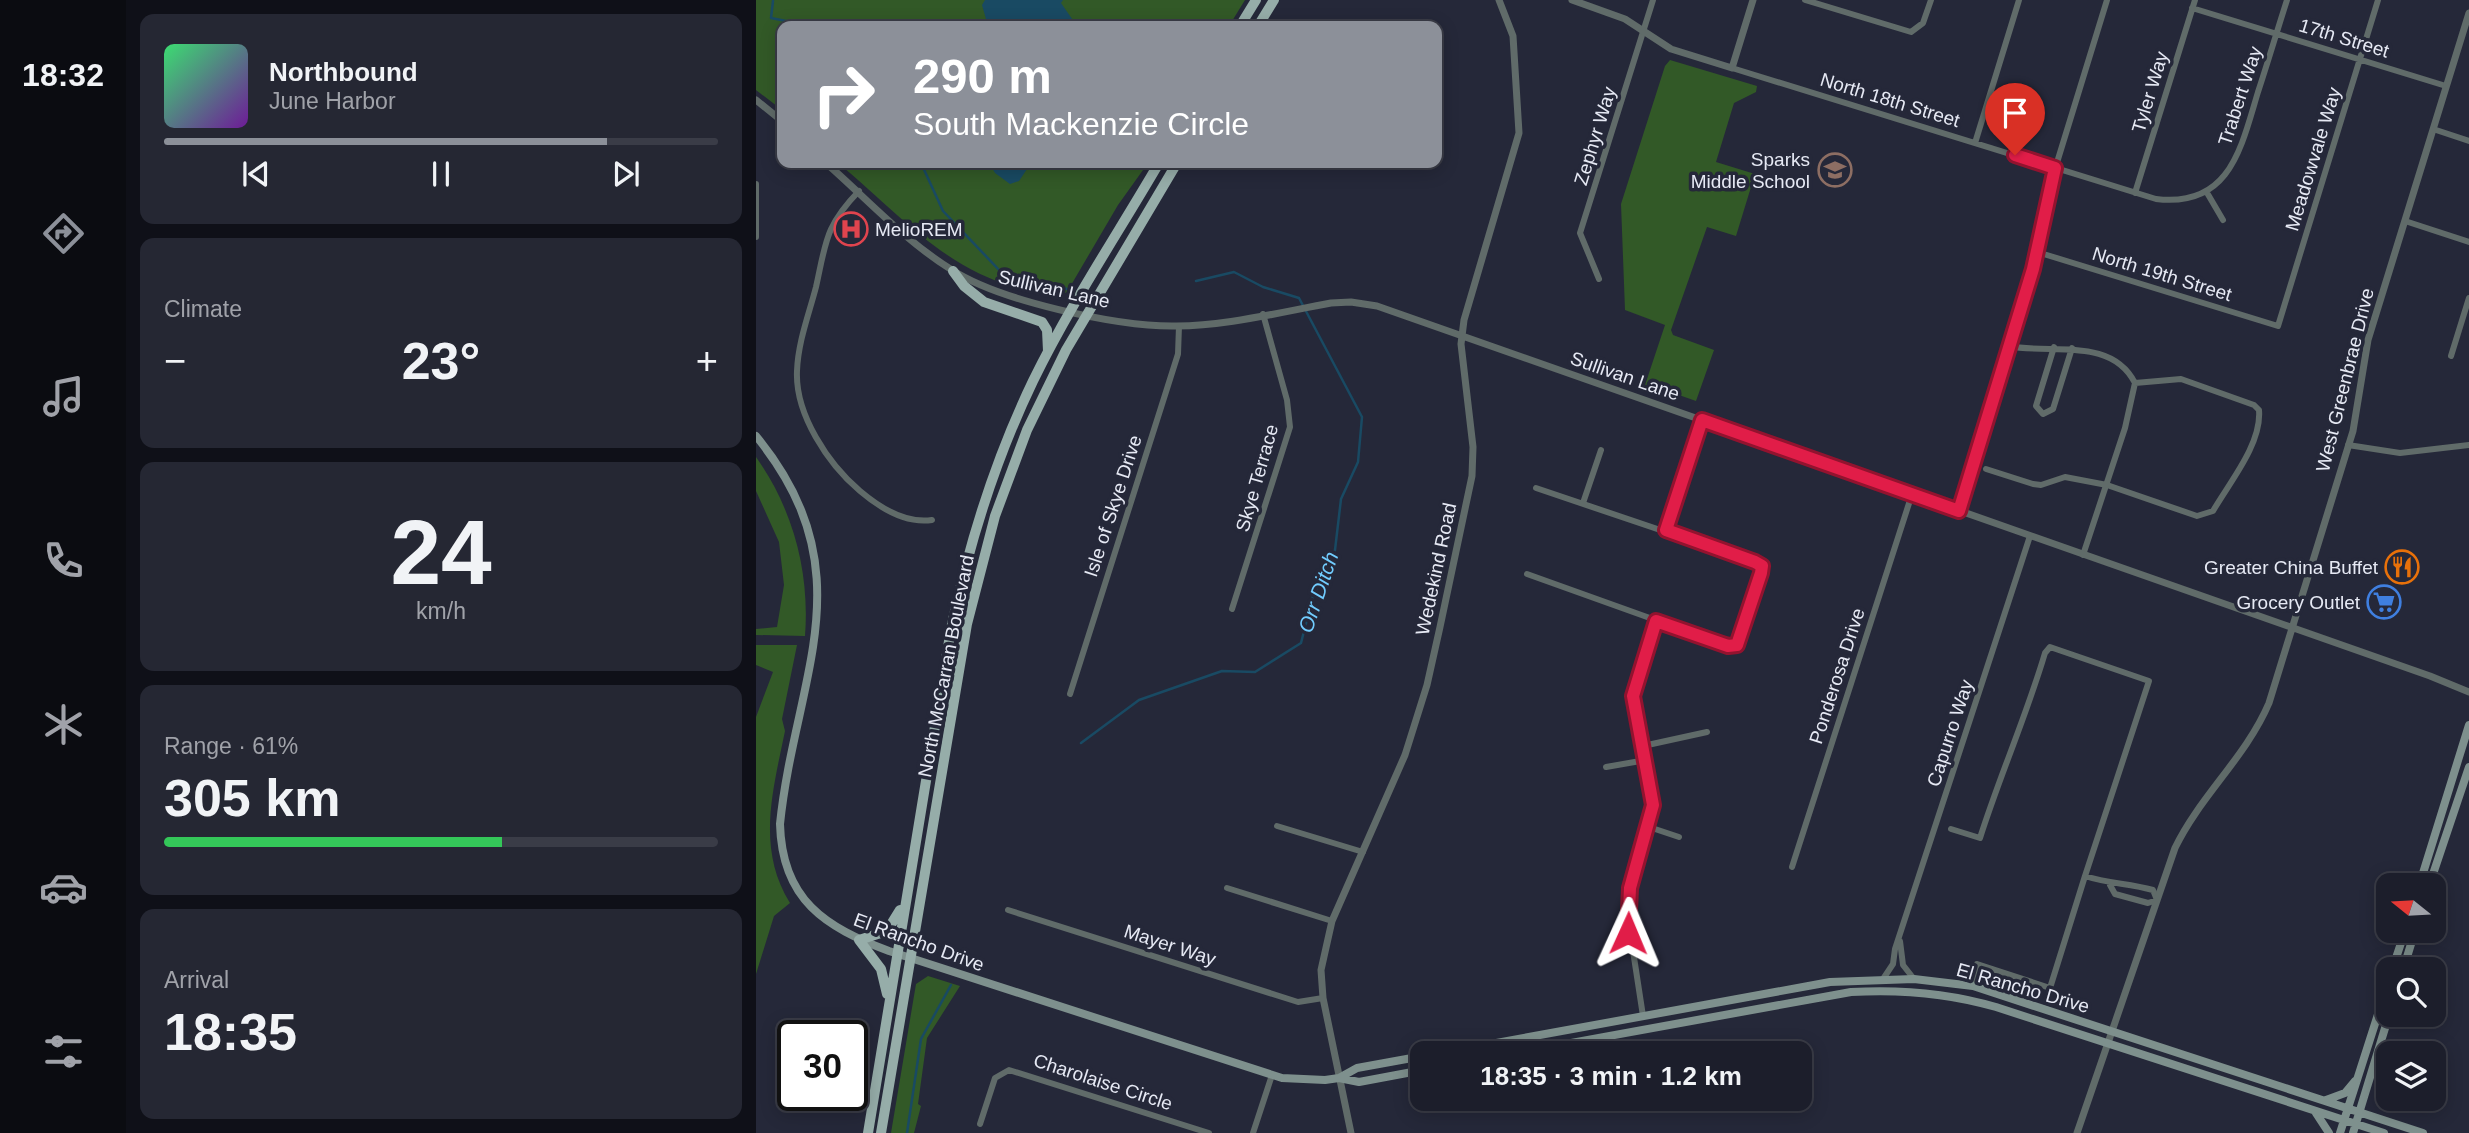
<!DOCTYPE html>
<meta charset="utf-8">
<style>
body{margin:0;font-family:Arial,sans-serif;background:#252733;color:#f1f3f6;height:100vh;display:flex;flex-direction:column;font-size:26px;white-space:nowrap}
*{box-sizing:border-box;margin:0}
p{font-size:23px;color:#a0a2a9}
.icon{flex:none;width:38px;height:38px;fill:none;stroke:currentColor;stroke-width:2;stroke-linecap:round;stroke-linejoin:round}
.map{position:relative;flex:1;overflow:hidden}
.details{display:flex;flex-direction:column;gap:14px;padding:14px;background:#0f1018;width:630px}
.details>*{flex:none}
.hud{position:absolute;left:21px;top:21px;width:665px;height:147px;border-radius:14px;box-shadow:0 4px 18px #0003,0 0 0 2px #3a3c47;background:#8c9099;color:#fff;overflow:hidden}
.needle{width:46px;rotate:288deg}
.tools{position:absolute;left:1620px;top:873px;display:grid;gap:14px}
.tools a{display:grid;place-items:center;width:70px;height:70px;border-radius:14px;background:#1c1e2b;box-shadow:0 4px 18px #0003,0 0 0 2px #3a3c47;font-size:35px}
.speed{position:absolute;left:21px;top:1020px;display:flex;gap:14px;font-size:35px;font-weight:700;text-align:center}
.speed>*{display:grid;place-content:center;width:91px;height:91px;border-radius:50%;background:#1c1e2b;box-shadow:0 4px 18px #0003,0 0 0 2px #3a3c47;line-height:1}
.speed .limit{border:4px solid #111;border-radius:10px;background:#fff;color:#111}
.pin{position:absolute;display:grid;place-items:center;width:60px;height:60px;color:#fff;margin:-72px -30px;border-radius:50% 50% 50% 0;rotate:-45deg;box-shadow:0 0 7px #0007}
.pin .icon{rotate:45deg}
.me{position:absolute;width:77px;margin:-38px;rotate:1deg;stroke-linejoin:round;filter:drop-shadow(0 0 5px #0008)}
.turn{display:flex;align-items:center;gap:24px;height:147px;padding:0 21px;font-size:32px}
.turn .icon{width:91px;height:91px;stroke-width:2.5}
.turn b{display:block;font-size:49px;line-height:60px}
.big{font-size:52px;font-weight:700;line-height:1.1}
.details .tile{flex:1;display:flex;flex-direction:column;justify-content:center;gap:10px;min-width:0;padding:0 24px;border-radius:14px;background:#252733}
.details .dial{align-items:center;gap:0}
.dial b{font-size:91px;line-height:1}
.song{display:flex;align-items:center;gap:21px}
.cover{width:84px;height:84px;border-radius:10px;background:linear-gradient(135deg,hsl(140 70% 55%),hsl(280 70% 35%))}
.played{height:7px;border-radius:4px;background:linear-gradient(90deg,#8c9099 80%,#3a3c47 80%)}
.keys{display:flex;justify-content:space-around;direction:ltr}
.heat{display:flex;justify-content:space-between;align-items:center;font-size:38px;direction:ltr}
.charge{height:10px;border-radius:5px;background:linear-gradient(90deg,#34c759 61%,#3a3c47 0)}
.trip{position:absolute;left:654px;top:1041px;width:402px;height:70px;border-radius:14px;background:#1c1e2b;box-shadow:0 4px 18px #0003,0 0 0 2px #3a3c47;font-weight:700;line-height:70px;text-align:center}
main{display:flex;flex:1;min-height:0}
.tabs{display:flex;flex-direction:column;width:126px;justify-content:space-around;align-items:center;background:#0b0c11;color:#a0a2a9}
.tabs .icon{width:49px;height:49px}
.tabs .selected{color:#8c9099}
.tabs b{font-size:32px;color:#f1f3f6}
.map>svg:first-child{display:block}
</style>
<main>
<nav class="tabs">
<b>18:32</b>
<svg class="icon selected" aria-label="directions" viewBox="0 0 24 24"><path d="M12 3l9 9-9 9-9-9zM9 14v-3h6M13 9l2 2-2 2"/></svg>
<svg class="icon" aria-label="music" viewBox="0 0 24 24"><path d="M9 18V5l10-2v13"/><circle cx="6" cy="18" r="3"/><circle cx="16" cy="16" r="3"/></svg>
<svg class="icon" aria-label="phone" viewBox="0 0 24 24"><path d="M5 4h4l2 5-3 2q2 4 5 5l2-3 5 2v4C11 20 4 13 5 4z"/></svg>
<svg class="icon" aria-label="climate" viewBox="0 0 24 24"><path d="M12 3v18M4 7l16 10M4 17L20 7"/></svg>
<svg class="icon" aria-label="car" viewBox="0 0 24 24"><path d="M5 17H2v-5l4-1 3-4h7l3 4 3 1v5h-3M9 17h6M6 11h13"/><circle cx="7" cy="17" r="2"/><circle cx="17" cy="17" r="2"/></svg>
<svg class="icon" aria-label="filters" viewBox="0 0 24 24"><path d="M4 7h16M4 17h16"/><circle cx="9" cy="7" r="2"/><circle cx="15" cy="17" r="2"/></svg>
</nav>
<section class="details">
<div class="tile">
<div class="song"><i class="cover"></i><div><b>Northbound</b><p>June Harbor</p></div></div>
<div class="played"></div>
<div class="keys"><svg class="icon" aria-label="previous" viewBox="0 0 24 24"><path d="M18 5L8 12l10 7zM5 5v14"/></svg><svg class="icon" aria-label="pause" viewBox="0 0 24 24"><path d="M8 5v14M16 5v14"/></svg><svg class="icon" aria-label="next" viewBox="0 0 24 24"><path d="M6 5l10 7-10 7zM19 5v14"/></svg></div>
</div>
<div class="tile"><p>Climate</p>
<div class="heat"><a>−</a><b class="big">23°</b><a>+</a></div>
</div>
<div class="tile dial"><b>24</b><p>km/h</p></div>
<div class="tile"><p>Range · 61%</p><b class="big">305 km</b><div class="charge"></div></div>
<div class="tile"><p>Arrival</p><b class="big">18:35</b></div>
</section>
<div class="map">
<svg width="1713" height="1133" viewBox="0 0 1713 1133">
<rect width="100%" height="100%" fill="#252839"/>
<path fill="#325927" d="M0,0H489L473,26H26V110L0,90Z
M914,60L1001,86L1000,92L978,103L960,162L999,174L980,236L951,227L915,330L917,335L958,350L940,401L903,388L900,392L888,388L909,325L869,310L865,204L909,66Z
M82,163H392L362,205L311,292L302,297C196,281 158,226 82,163Z
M0,457C37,509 54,572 49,636L0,635V629L21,627L28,585L23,542L0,491Z
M0,645H41L26,719L29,731C17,790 0,848 34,903L18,916L0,974V717L17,672L0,665Z
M172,976L204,986L171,1038L162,1104L165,1106L158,1133H135L160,984Z"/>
<path fill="#194a63" d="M229,0H307L305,3L321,26L239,25L230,19L226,5Z
M233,163H273V166L263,181L254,184L239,173Z"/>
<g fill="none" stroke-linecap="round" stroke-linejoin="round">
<path stroke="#194a63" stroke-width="2.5" d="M17,1L15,18L55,26
M165,163L187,211L244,271L311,289
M325,743L383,700L466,671L499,672L545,643L557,596L579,550L585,499L602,462L606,417L543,298L507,287L478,272L440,281
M151,1133L165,1039L195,985"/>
<path stroke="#606b69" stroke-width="6" d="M1049,0L1155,32L1167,23L1175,0
M1436,8L1690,86
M976,68L1400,199C1474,208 1485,148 1502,92C1512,62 1521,31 1531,0
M1677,129L1713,141
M1219,143L1263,0
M0,184V237
M103,191C69,226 70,242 60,287C53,314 42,342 41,371C39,414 72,464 104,491C124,508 149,524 176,520
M1450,191L1467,220
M1379,193L1439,0
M1649,221L1713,242
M1281,252L1522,326L1622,0
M843,279L824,233L897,0
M1253,346C1295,355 1355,336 1379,383L1369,428L1327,555
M1298,347L1280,406L1287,414L1297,409L1316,348
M1695,356L1713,298
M1592,445L1644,453L1713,445
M1230,469L1277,484L1285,485L1309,477L1351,485L1441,516L1457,511C1473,483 1506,444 1503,410L1498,405L1425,379L1379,383
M827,503L845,450
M1203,511L1277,269L1291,195L1351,0
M910,530L946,420
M771,574L972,646L981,645L985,638L1005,573L1006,566L999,562L780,488
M476,609L534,427L531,400L507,314
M314,694L422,354L423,326
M887,746L951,732
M850,767L890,760
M521,826L607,852
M893,827L923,837
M1195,829L1224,838C1244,775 1270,717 1289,653L1294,647L1393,681L1329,876
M1036,867L1156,494
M471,888L576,921
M252,910L542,1002L567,998
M1144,941L1147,965L1158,979
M1127,979L1137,964L1139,949L1274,536
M1217,986L1221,964L1294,988L1329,876C1353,884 1373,883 1397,890L1401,900L1392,903L1359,894L1354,885
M887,1016L872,918L875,888L897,805L878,696L899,621
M224,1124L239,1078L253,1070L453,1133
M497,1133L516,1075"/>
<path stroke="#606b69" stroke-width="7" d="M816,0L869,19L915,49L976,68L997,0
M0,100L26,121
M70,163C111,199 149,241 196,270C244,301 359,326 416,326C466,327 525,312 575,303L595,302L621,306L1674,676L1713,692
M595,1133L567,998L565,970L576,921L649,755L671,685L684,627L716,476L717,447L705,344L708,320L763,133L757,36L743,0
M1321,1133L1419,848C1444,796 1490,757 1513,703L1597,431L1612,340L1713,13"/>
<path stroke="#7e908d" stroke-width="8" d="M0,436C112,573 39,677 24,824C26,900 69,927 133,951L526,1078L569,1080L583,1078L601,1068L667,1056
M1663,886L1713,725
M1673,886L1713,767
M1636,970L1649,931
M1647,970L1659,931
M680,1054L1074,982L1158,979L1217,986L1667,1133
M754,1054L1095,992C1146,989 1192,993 1240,1007L1628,1133
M583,1078L603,1082L667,1070
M1570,1100L1589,1093L1599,1081
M1560,1113L1573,1133
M1584,1133L1633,980
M1597,1133L1633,1015"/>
<path stroke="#96ada9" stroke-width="10" d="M484,26L500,0
M502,26L518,0
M197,271L208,286L228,302L286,322L291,330L292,351
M103,940L125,969L131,994
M103,940L131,931L144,910
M112,1133L195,629C213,543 239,460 277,381C314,305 361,235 403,163
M125,1133L211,624L239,516L271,430L310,350L421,163"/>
</g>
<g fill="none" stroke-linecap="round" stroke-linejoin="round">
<defs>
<path id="route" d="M872,933L874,888L897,805L877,696L900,621L972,646L981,645L1005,573L1006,566L999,562L910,530L946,420L1203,511L1277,269L1299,168L1259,155"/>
</defs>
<use href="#route" stroke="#92132f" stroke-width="18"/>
<use href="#route" stroke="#e11d48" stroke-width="12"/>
</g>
<defs>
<symbol id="school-ring" viewBox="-11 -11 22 22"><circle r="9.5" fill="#252839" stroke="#8d6e63" stroke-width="1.5"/><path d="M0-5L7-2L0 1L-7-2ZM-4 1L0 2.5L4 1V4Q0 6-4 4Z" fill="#8d6e63"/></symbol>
<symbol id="hospital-ring" viewBox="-11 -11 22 22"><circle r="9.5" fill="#252839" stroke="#e0444e" stroke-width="1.5"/><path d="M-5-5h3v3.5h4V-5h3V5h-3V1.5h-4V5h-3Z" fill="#e0444e"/></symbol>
<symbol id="restaurant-ring" viewBox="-11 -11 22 22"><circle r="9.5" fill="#252839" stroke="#e8710a" stroke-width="1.5"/><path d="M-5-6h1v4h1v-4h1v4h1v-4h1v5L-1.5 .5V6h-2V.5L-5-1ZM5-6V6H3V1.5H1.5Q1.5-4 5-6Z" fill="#e8710a"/></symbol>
<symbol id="supermarket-ring" viewBox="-11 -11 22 22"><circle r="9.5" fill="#252839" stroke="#3f7fe0" stroke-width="1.5"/><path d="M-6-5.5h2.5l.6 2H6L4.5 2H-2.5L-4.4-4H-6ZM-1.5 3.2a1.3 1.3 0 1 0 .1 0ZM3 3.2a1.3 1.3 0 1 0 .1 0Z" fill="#3f7fe0"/></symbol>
</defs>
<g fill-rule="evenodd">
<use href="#school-ring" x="1060" y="151" width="38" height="38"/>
<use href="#hospital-ring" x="76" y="210" width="38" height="38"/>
<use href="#restaurant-ring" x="1627" y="548" width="38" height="38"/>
<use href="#supermarket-ring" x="1609" y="583" width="38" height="38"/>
</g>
<g text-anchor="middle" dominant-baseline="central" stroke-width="7" stroke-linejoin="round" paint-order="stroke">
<g font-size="19" fill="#e6e9f4" stroke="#252839">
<text transform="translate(1588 38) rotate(17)">17th Street</text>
<text transform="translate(1394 92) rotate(-73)">Tyler Way</text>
<text transform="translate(1484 96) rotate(-72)">Trabert Way</text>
<text transform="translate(1134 100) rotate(17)">North 18th Street</text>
<text transform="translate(839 136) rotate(-73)">Zephyr Way</text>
<text transform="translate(1557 159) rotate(-73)">Meadowvale Way</text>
<text transform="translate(1406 274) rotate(17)">North 19th Street</text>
<text transform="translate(298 289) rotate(13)">Sullivan Lane</text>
<text transform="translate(869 376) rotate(19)">Sullivan Lane</text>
<text transform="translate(1589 380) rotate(-76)">West Greenbrae Drive</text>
<text transform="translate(501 478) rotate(-74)">Skye Terrace</text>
<text transform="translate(357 506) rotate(-72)">Isle of Skye Drive</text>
<text transform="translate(680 569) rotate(-78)">Wedekind Road</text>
<text transform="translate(190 666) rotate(-79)">North McCarran Boulevard</text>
<text transform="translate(1081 676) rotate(-72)">Ponderosa Drive</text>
<text transform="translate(1194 733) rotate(-72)">Capurro Way</text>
<text transform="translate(163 942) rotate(20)">El Rancho Drive</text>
<text transform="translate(414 945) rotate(18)">Mayer Way</text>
<text transform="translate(1267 988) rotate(16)">El Rancho Drive</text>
<text transform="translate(347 1082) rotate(18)">Charolaise Circle</text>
</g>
<g font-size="19" fill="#e6e9f4" stroke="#252839" text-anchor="end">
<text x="1054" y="159">Sparks<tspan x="1054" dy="22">Middle School</tspan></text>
<text x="119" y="229" text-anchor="start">MelioREM</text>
<text x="1622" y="567">Greater China Buffet</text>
<text x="1604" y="602">Grocery Outlet</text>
</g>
<g font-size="21" font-style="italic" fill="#71ccfe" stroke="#252839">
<text transform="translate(562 592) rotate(-71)">Orr Ditch</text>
</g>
</g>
</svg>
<div class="tools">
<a><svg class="needle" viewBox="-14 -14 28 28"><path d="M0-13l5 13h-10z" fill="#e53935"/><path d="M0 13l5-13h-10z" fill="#a0a2a9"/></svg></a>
<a><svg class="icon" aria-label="search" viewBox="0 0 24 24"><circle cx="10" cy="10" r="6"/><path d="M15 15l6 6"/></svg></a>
<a><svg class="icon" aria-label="layers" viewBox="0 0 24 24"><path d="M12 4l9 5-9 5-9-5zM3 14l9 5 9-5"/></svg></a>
</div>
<div class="speed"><div class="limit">30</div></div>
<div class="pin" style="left:1259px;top:155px;background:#d93025"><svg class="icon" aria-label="arrive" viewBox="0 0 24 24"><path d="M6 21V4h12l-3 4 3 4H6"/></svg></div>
<svg class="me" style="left:872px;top:933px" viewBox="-20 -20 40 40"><path d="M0-17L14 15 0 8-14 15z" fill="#e11d48" stroke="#fff" stroke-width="4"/></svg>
<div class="trip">18:35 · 3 min · 1.2 km</div>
<div class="hud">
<div class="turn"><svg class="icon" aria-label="right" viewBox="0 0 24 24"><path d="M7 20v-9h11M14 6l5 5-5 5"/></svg><div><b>290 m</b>South Mackenzie Circle</div></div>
</div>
</div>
</main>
